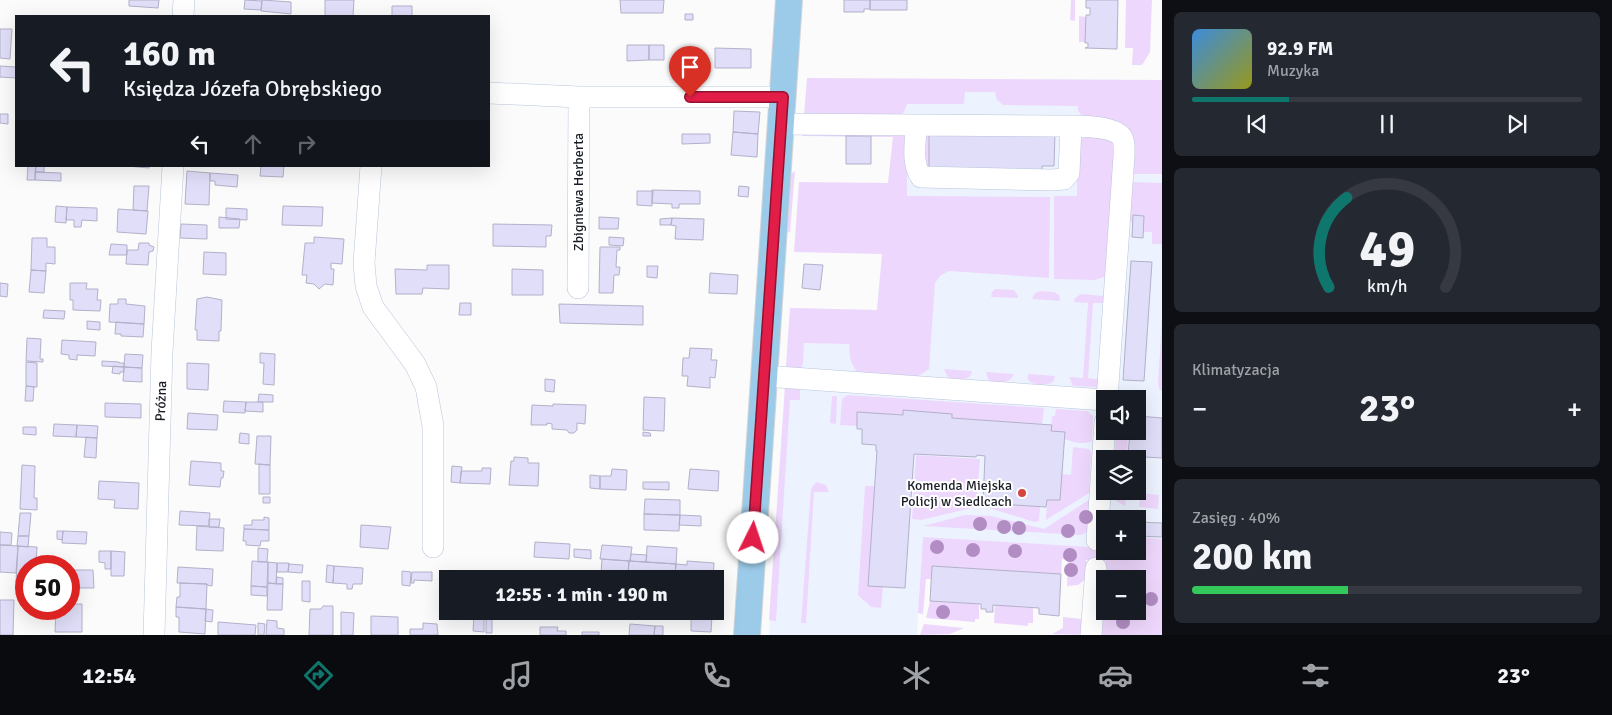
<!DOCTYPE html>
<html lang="pl">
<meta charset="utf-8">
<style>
body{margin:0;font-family:Signika,sans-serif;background:#242831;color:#f1f3f6;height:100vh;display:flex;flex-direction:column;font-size:19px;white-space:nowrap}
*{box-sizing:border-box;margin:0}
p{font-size:16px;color:#9ea1a6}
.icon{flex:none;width:28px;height:28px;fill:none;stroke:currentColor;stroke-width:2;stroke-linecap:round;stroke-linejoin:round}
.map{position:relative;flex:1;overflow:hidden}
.panel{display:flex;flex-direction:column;gap:12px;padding:12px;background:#0d0f14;width:450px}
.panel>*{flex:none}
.top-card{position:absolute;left:15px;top:15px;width:475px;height:152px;border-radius:0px;box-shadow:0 5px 20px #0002;background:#171b24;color:#f1f3f6;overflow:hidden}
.tools{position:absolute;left:1096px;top:390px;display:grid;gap:10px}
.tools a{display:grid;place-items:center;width:50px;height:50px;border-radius:0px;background:#171b24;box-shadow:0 5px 20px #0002;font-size:25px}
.speed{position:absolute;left:15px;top:555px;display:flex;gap:10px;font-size:25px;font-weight:700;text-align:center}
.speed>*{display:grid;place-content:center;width:65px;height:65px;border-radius:50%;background:#171b24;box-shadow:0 5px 20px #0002;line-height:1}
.speed .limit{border:8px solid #d22;background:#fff;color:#111}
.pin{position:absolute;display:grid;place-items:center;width:42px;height:42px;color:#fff;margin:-51px -21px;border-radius:50% 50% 50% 0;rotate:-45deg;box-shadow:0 0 5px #0007}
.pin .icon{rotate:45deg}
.me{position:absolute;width:55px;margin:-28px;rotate:4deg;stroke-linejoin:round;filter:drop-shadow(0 0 4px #0008)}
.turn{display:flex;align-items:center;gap:18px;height:105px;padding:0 25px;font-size:22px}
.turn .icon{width:65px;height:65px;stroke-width:2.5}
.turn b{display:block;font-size:35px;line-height:42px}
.lanes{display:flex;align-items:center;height:48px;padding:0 25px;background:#0003;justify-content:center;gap:25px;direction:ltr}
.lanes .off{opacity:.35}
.big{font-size:38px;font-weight:700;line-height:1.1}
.panel .card{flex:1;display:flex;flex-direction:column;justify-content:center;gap:8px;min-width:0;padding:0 18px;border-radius:8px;background:#242831}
.panel .dial{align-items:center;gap:0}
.dial svg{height:130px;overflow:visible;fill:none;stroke:#363941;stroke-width:7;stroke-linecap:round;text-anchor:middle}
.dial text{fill:#f1f3f6;stroke:none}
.song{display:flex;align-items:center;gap:15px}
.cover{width:60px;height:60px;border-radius:8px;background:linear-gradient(135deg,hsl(210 70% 55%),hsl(60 70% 35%))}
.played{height:5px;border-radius:2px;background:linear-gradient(90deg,#0f766e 25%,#363941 25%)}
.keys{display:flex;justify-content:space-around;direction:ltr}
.heat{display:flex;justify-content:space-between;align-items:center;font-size:28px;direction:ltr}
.charge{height:8px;border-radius:4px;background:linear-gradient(90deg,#34c759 40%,#363941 0)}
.trip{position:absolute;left:439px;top:570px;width:285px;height:50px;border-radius:0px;background:#171b24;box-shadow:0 5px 20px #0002;font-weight:700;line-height:50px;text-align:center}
.tabs{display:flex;height:80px;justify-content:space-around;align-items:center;background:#090b0e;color:#9ea1a6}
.tabs .icon{width:35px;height:35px}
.tabs .current{color:#0f766e}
.tabs b{font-size:22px;color:#f1f3f6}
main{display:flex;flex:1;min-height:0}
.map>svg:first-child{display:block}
</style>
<main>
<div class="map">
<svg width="1162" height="635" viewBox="0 0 1162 635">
<rect width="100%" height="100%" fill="#fbfbfb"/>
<path fill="#ecf3ff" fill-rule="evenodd" d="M807,78L1162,80V604L1158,563L922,551L917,635H769L790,308L877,310L893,137L802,136ZM1105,399H1138V431H1105ZM1105,459H1138V491H1105ZM1105,519H1138V551H1105Z"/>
<path fill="#eed7fc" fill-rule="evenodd" d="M1071,0H1075V21L1070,20Z
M1126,0H1152L1150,52L1142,65H1132L1133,48H1125Z
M1079,16L1086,17L1085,42H1079Z
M807,78L1162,80V174H1133L1134,146L1085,119L1078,111V106L1003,105L997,100L995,92H965L964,104H907L904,112L900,115L804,117Z
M803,131L903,134L907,142V196L1050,197L1049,278L949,271L940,276L935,283L929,369L917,377L859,373C849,364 850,356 849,344L804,343L803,363L801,368L791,369L786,366L790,308L877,310L882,254L794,252L799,182L888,183L893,137L802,136Z
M929,133V169L925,167L923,135Z
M1089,137H1101L1116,144L1109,269L1104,277L1095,280L1054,279V196H1077V147L1083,138Z
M795,171L790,233L786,230L791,174Z
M1131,182L1162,183V244H1152V232H1144V216L1134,215L1133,222L1129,221Z
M995,289L1014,290L1018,296V298L991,297L992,292Z
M1040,291L1054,292L1059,295L1060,301L1032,299L1035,293Z
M1081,294L1103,296L1106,298L1107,303H1093L1088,378L1102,380L1100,386L1096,387L1073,386L1069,377L1083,378L1088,303L1074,302L1075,298Z
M1162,317V391L1159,389L1158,384Z
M944,369L972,371C970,383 957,379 948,378Z
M986,372L1014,374C1011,384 995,385 989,380C987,378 987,375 986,372Z
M1028,374L1055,376L1053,382C1046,386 1034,386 1028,380Z
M785,387H797L800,391V400H790L776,621L769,620Z
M848,395L1044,408L1042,424L952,418V414L903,411V415L858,412L857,426L840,425L842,399Z
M832,396H837L836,424L830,423Z
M1056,409L1087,411L1093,416L1092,441C1079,447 1062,439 1051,431L1052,416H1055Z
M1116,431H1128L1127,459H1118L1115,452Z
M1073,447L1089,449L1091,452L1089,493L1046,520L1047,500H1060L1062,474L1071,475Z
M916,455L980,459L976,507L921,520L912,519Z
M816,482L826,485L829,492H814L806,623H801L811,489Z
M865,486H875L883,587L881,608L871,607L858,595Z
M1112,491H1126L1125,506L1113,499Z
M1140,493L1159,495L1158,509L1139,507Z
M1095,496L1089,530L1082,535L923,526L965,515L991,516L1044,529Z
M983,503L1040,507L1039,521L1034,522L983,506Z
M923,537L1105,548V551H1138V537L1162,539V635H1102L1106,561L1085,560L1088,564L1086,579L1078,585L1067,586L1068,559H1062L1061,574L932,566L931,579H926L923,614L918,613ZM1105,579H1138V611H1105Z
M930,601L979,604V619H975V622L926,618Z
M995,605L1033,608V623H1028V626L994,623Z
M1063,617L1082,619V635L1052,634L1063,628Z
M924,624L964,628L950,634L920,635Z"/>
<path fill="#e0def8" stroke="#b2b1c9" d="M129,0H159L158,8L129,6Z
M245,0L262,1L261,10L244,9Z
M262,0L291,2V14L261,11Z
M325,0H354L353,16H325Z
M620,0H664L663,13H621Z
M844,0H870V9H864V12H844Z
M870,0H907V10H870Z
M1086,0H1118L1117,49L1085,48L1088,47V43H1085L1086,15H1090V8H1086Z
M392,6H412V16H392Z
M685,14H693V20H685Z
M0,29H12L10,59L0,58Z
M627,45H649V60L627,61Z
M649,45H664V60H649Z
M715,48L751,49V68H715Z
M0,66L16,67V78L0,77Z
M734,111L760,112L758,134L733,132Z
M0,114H8V124L0,123Z
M733,132L758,134L757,157L731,155Z
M929,133H1055L1054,166H1042V172L929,169Z
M682,134H710V143L682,144Z
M846,136H871V164H846Z
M28,166H36L35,180H27Z
M36,166H44V172H35Z
M127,166H149V168Z
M261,166H284L283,177L260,176Z
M187,171L210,173L209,205L185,204Z
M35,172L61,173V181L35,180Z
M210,173L238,175L237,187L215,185V181H210Z
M134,186H149L147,211L133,210Z
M739,186L749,187L748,197L738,196Z
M652,190L700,191V204H679V208H672V204L652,203Z
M637,191H653L652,206L637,205Z
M56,206L67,207L66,223L55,222Z
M283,206L323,207L322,226L282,225Z
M67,207L97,208V221L82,220L81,227H74V220H66Z
M226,208L247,209V220L226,219Z
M118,209L148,211L146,234L117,232Z
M1133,215L1144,216L1143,238L1132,237Z
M219,217L240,219L239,228H219Z
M599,217L619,218L618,229H599Z
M672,218L704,219L703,240L675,239L676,226L671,225Z
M672,218L671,225H660V219Z
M181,224L207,225V239L180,238Z
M493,224L552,225L551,236H546V247L493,246Z
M314,237L344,239L342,264L331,263V269H334L333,285L325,284L319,289L314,284L306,283L307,275H302L305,243H314Z
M609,237L624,238L623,246L609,245Z
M32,238H47V247H55V264L46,263V271L31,270Z
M139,243H149V245L154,247L153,251L149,252L148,265L126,264L127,250H138Z
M111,244L127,245V255H109Z
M600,247H620V250H617L616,267H620L619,275H614L613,293H599Z
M204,252L226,253V275L203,274Z
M1131,261L1152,262L1144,381L1123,380Z
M804,264L823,265L820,290L802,288Z
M427,265H449V289L423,288L422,294H396L395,269L427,270Z
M647,266H658L657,278L647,277Z
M512,269L543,270V295H512Z
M31,270L46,271L44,293L29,292Z
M710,273L738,275L737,294L709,293Z
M0,283L8,284L7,297L0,296Z
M70,283H87L86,289H98L97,300H101L100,311L73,310V300H70Z
M207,297L222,300L221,331H219V341L197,340V330H195L197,299Z
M118,299H126V304L145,306L144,324L109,322L110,304H118Z
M460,303H471V315H459Z
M559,304L643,306V325L560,323Z
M44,310L65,311L64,319L43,318Z
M87,321L100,322V330L87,329Z
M116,322L144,324L143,337L121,336V334H115Z
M27,338L41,339L40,359H43V362L26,361Z
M62,340L96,342L95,356L77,355V360L69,359V355L61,354Z
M690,348L712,349L711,360H717L715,378L710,377V388L687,386L688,376H682L683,358H689Z
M260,353L275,354L274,385L263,384L264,363H260Z
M125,354L143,355L142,368L124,367Z
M102,361L119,362V363H124V367L102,366Z
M26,362L37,363V387L26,386Z
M187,363L209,364L208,390L187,389Z
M113,366L124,367V372H120V374L112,373Z
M124,367L142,368V382L123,381Z
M545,379L555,380L554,392L545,391Z
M26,386L34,387L33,401H25Z
M259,394L273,395V402H258Z
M644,397L665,398L664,431L643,430Z
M224,401L246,402L245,413L223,412Z
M246,402H263V412L245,411Z
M105,403L141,404V418L105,417Z
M553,404L586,405L585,424L577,423V430L574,433H569L567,430L552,429V424L547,423V425H531L532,405L553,406Z
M903,410L952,414V418L1052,425L1051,431L1065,432L1060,500H1047L1046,507L983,503L985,456L977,455L976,457L914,454L905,588L868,586L877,451H876V445L862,444V429H857V412L903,415Z
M188,413L218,415L217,430L187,429Z
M1138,416L1162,418V458L1128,456L1130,431H1138Z
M54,424L77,425L76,437L53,436Z
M77,425L98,426L97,438L76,437Z
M23,427H36V435L23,434Z
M643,432L650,433L651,436H643Z
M240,433L249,434V444L239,443Z
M257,436H271L270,465L255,464Z
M86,437L97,438L96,458L84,457Z
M514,457L528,458V463H539L538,486L509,485L511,461H514Z
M191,461L221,463V471H224L223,478H221L220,487L189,485Z
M259,464L270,465V494H259Z
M22,465L35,466L34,498H37V510L20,509Z
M452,466L462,467L460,483L451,482Z
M482,468H491L490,484L460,483L461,471H482Z
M612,469L627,470L626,490L600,489V476H611Z
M690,469L719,471L718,491L688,489Z
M590,475L600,476V489L590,488Z
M99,481L139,483L138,509L114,508L115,500L98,499Z
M643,482H669V490L643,489Z
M263,497H270V503H263Z
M645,499L680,500V515L644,514Z
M180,511L210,513L209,526L179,525Z
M20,513H31L29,536H18Z
M644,514L680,515L679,531L644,530Z
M680,515L701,516V526L679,525Z
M264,517L269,518V530L244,529V525H252V520H264Z
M209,519H220L219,527H209Z
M1138,522L1162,523V537L1138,536Z
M361,525L391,527L388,549L360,547Z
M197,526L224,528L223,551L196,550Z
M244,529L269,530V541H261L260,546L246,545V541H243Z
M57,531H63L62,540L57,539Z
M63,531L87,532L86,544L62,543Z
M0,532L12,533L11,545H0Z
M18,536H29L28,547L17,546Z
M535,542L570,544L569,559L534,557Z
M0,545L18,546L16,573L0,572Z
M602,545L632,547L630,561L600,559Z
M18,546L37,547L36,566H26V583L16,582Z
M647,546L677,548L676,564L646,562Z
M258,548L268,549L267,562H258Z
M574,549L591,550V559L574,557Z
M99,551H111V569H105V563L99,562Z
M111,551L125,552L124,576H111Z
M631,554L647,555L646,562L630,561Z
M602,559L629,561L628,575L601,573Z
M252,561L268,562L267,587L251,586Z
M629,561L676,564L675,575L628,573Z
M687,561L714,563L713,579H682V575L675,574L676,564L687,565Z
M268,562L277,563L276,584L268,583Z
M277,563H289L288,572H277Z
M289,564L303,565L302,573L288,572Z
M327,565L334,566L333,583L326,582Z
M334,566L363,568L362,584H353L352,589H347V584L333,583Z
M932,566L1061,574L1059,616L1039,614V608L993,605V612H986V609H981V604L930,601Z
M178,567L213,569L212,586L207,585V584L177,583Z
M69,570H93L94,588H80L79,584H69Z
M402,571L411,572L410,586L402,585Z
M412,572H432V581L414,580V583H411Z
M453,574L480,576V579H452Z
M277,577L283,578V584H276Z
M302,581H310V602L302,601Z
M180,583L207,584L206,609L176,607L177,597H180Z
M268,583L283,584L282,610H267Z
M251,586L267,587V596L251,595Z
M0,600H14L13,635H0Z
M69,604H82V632H55L56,609H69Z
M323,606H333V635H309L310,609H321Z
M176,607L206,609L205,634L179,632V617H176Z
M206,609L213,610L212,622L205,621Z
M476,611H485L484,616H476Z
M640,611L656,612V618L640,617Z
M651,611H672V613L651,612Z
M692,611H712V616L691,615Z
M341,612L354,613L353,635H341Z
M656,612L666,613V618H656Z
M486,613L492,614V633H486Z
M691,615L712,616L711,632L691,631Z
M371,616L398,617V635H371Z
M474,616H484V632L473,631Z
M267,620L277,621V628L284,629V635H266Z
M218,622L256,625L255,635H218Z
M258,623L265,624L264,635H258Z
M423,623L437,624L438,635H410V629H423Z
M630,624L655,626L654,635H629Z
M655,626H663V635H654Z
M540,627H558L557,631H566V635H540Z
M582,632H599V635H582Z"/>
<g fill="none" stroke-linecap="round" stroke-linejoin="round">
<defs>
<path id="minor" d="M183,16L184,0
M489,93L579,97H783
M781,124L1054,126C1069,126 1110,124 1121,136C1125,141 1124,150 1124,156L1107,399
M916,125C916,141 911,163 921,177L1052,180L1064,179L1069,173L1071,127
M371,166L364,263L366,286L373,307L415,364L426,387L433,426V547
M578,288L579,97
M764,376L1105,400
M1097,540L1105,422
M154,635L162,352L173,166
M1091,635L1096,568"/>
<path id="major" d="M747,635L789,0"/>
</defs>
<use href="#minor" stroke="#b9c5dc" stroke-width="22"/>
<use href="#major" stroke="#d6d6d8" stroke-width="28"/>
<use href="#minor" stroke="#fff" stroke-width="21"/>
<use href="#major" stroke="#9bcbe9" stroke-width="26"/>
</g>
<g fill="#b18dc3">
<circle cx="1086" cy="517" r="7"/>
<circle cx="980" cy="524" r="7"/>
<circle cx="1004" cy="527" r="7"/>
<circle cx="1019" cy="528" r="7"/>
<circle cx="1068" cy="531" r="7"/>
<circle cx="937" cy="547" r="7"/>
<circle cx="973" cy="550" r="7"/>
<circle cx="1015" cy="551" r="7"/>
<circle cx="1070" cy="555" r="7"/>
<circle cx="1071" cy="570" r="7"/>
<circle cx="1151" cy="599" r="7"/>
<circle cx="943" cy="612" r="7"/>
<circle cx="1123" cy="622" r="7"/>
</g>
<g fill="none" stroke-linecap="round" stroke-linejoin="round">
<defs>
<path id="route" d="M690,97H783L753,538"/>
</defs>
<use href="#route" stroke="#92132f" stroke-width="12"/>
<use href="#route" stroke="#e11d48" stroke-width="9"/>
</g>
<circle fill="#d44542" stroke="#fff" stroke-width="2" cx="1022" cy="493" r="5"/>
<g text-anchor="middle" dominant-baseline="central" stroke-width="4" stroke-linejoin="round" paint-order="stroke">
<g font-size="14" fill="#191d25" stroke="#fff">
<text transform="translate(578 192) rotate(-90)">Zbigniewa Herberta</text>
<text transform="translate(161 401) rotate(-88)">Próżna</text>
</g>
<g font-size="14" fill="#191d25" stroke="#fff" text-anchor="end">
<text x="1012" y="485">Komenda Miejska<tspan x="1012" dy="16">Policji w Siedlcach</tspan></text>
</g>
</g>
</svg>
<div class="tools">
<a><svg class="icon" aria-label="sound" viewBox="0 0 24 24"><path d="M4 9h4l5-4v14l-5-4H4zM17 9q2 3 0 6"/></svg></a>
<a><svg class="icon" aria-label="layers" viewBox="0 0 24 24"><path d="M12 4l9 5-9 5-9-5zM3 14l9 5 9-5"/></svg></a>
<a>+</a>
<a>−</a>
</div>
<div class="speed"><div class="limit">50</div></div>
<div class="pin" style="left:690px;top:97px;background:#d93025"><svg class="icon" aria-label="arrive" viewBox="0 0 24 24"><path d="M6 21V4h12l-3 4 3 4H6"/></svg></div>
<svg class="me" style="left:753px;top:538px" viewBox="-20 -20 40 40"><circle r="19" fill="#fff"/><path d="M0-13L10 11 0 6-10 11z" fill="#e11d48"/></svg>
<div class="trip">12:55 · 1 min · 190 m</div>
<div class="top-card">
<div class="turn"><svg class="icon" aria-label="left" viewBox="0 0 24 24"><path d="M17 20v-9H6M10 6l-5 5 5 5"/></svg><div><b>160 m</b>Księdza Józefa Obrębskiego</div></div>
<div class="lanes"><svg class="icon" aria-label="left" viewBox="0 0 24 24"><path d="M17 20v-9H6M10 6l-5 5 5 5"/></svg><svg class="icon off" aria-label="ahead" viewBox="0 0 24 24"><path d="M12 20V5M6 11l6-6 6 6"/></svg><svg class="icon off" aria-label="right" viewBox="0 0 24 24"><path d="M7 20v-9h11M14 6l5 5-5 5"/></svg></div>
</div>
</div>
<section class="panel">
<div class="card">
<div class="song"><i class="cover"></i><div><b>92.9 FM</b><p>Muzyka</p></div></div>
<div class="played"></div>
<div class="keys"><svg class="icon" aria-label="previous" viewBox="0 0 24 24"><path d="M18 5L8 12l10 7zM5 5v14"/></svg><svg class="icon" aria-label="pause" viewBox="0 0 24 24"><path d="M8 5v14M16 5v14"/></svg><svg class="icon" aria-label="next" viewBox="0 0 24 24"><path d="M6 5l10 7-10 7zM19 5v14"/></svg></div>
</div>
<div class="card dial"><svg viewBox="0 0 100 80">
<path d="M14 69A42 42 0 1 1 86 69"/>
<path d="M14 69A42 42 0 0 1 25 14" stroke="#0f766e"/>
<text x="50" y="56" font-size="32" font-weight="700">49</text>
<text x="50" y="72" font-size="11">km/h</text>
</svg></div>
<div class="card"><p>Klimatyzacja</p>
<div class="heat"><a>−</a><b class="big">23°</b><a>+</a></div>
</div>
<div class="card"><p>Zasięg · 40%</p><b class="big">200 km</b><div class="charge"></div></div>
</section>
</main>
<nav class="tabs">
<b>12:54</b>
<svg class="icon current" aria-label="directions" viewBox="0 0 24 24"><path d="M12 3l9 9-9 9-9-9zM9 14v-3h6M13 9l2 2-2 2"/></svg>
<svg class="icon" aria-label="music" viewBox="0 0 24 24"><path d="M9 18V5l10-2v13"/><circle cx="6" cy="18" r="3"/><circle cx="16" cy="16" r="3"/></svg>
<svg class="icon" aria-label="phone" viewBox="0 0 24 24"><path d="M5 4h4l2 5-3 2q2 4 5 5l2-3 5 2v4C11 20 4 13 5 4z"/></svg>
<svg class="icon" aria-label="climate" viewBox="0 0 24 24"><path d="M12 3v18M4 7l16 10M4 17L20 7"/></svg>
<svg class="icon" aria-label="car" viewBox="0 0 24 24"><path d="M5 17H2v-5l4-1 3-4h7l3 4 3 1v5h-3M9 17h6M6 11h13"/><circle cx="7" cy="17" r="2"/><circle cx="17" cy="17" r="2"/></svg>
<svg class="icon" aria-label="filters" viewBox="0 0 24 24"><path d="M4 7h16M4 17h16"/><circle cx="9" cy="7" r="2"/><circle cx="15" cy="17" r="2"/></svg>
<b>23°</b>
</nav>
